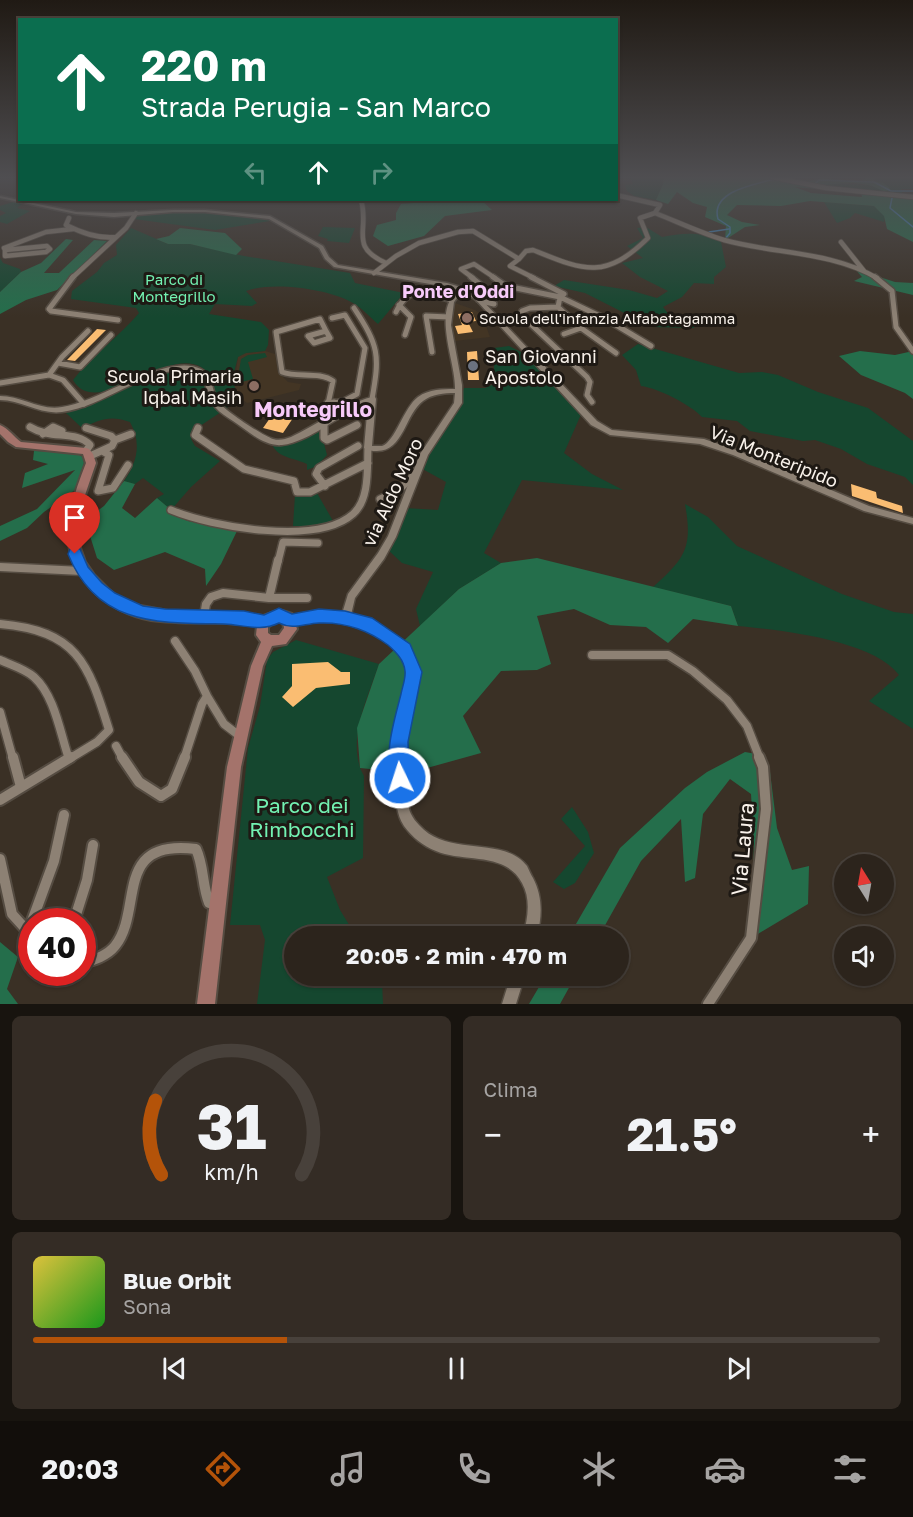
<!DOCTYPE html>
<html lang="it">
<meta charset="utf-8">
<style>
body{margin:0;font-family:"Golos Text",sans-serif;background:#342c25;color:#f1f3f6;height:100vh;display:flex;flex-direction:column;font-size:22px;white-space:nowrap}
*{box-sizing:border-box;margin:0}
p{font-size:20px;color:#a6a4a3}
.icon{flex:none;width:33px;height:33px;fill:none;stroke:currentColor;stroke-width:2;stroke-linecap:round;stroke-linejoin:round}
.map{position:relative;height:1004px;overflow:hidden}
.drawer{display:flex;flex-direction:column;gap:12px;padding:12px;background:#18140f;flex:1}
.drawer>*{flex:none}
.top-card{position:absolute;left:18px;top:18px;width:600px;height:183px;border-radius:0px;box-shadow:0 2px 4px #0004,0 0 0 2px #48413b;background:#0b6e4f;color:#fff;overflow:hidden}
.needle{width:39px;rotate:349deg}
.tools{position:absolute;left:834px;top:854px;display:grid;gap:12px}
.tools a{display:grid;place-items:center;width:60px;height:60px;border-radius:50%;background:#2c241c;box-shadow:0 2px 4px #0004,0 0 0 2px #48413b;font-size:30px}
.speed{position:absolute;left:18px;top:908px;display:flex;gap:12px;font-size:30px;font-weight:700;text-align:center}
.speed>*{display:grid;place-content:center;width:78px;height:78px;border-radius:50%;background:#2c241c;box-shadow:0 2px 4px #0004,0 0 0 2px #48413b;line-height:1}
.speed .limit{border:9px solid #d22;background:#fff;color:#111}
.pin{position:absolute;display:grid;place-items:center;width:51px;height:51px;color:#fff;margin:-62px -26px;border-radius:50% 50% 50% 0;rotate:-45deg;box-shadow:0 0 6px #0007}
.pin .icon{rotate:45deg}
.me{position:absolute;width:66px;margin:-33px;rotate:356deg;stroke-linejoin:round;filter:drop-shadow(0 0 4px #0008)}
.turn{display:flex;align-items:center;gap:21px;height:126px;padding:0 24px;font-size:27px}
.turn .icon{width:78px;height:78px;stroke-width:2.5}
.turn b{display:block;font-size:42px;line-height:51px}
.lanes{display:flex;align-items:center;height:57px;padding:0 24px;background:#0003;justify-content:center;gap:30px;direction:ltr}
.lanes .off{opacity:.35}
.big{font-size:45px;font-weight:700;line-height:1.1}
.drawer .widget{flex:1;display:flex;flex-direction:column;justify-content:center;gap:9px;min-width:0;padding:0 21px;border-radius:9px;background:#342c25}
.drawer .dial{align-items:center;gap:0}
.dial svg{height:156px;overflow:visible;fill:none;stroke:#48413b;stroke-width:7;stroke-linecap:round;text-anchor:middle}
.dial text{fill:#f1f3f6;stroke:none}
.song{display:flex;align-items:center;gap:18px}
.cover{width:72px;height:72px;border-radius:9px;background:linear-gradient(135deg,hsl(50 70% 55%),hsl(120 70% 35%))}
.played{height:6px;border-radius:3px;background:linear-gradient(90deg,#b45309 30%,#48413b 30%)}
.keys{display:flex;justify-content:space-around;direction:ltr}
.heat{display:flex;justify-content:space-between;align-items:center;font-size:33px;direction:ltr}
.drawer .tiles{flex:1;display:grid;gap:12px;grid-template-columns:1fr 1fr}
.widget:last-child{grid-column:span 2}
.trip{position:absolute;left:284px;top:926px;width:345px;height:60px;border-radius:30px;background:#2c241c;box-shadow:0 2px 4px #0004,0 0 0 2px #48413b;font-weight:700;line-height:60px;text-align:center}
.dock{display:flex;height:96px;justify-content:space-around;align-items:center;background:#120e0b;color:#a6a4a3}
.dock .icon{width:42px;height:42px}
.dock .on{color:#b45309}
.dock b{font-size:27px;color:#f1f3f6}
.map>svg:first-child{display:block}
</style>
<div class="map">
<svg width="913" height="1004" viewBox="0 0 913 1004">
<rect width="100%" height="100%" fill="#3a3025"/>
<path fill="#433524" d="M455,303L475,310L482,315L490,337L455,341L452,325Z
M265,351L275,354L278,372L288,382L301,384L299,390L247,403L239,397L233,399L230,383L236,371L238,357L246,353Z"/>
<path fill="#15472f" d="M630,177H664L663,184L656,200L634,196L627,191L625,185L633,184Z
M876,177H913V189H901L903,196L820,186L829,183L869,185L872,187Z
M13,202L22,204L17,208L30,211L7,224L0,222V216L6,213L0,210V206Z
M824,202L874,206L885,216L884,222L855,213L850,218L837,223Z
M160,211L226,212L276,220L215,230L134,219L136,213Z
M323,227L355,228L349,243L327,241L328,239L318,236Z
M646,227L662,237C682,233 703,231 721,242L726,267L714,277V284L694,283L682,297L663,307L670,316L694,318V328L652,327L585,293L554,286L564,280L629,290L657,298L668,291L640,277L622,263L643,258L627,246L643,238L637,228Z
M131,228L168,244H190L244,256L350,273L355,283L404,293L378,324C371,318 364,310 356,305C333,289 272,281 246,291L257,303L252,306L215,304L209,314L261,322L269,330L268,345L265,351L246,353L238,357L232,380L239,371L241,359L248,355L265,353L267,357L248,362L253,379L234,384L237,396L234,397L227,408C224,405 219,402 217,399C211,386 216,376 201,367C165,346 97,421 73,380C92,355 119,337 139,313L136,308L71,299L72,291L97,272L104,263L117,255L116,245Z
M0,258L3,263L20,269L21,272L0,292Z
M638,344L739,373L762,372L778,375L818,392L868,408L913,441V485L905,477L867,464L841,449L815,440L803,441L750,431L737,421L702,417C691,405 658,388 641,386L636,370L622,355Z
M509,346L537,360L583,410L564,453L592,474L623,490L522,480L484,553L501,563L459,589L420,626L416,609L433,572L402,563L386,548L405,508L438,510L446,482L419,467L458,403L464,388H485L494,384V348Z
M189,369C207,373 206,387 210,402L221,412L194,430L191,439L195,446L220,461L191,487L171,510L157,498L164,494L143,478L135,484L124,481C137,463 142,443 130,422C110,415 101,419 82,428L66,413L167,372Z
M320,428L327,455L317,466L307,470V464C295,458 277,458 272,444H292Z
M317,493L333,521L314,526H293L295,495Z
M685,504L708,517L737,546L842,594L894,612L913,614V729L869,701L899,675C873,640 781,630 738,626L731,606L653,587C685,558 693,548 685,504Z
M296,640L379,664C368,697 345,743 364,776L363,858L327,877L340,910L356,936H294V975H378L382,981L383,1004H257L265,940L260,925H230L248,748L260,706L267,660L273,652Z
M572,807L588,832L594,853L575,883L564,889L553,882L585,846L561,819Z"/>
<path fill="#246e4b" d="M664,177H769L819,189L795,187L811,193L862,197L861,192L913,199V242L887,229L884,216L874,206L810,201L781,206L737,205L727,215L742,222L760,225L745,227L725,240L726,226L705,217L707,207L693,203L677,192L668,204L656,200L663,184Z
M867,177H876L874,181L883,183L890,188L886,192C880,190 874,186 868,185C848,180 827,187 808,184L809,181L822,178L860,182Z
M430,200H481L492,210L445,216L424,236L388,246L373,236L377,225L396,220V213L401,204L426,202Z
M180,228L225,233L242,249L236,255L190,244H168L156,239L169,236Z
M66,239L73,240L44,273H59L94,240L107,241L57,290L26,300L0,314V292L21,272L41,263Z
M855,269L895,282L913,283V295L854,281L862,277Z
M860,351L895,355L913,351V399L905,393L861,375L839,356Z
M34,451L74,452L83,457L84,463L75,490L44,512L27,528L0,541V526L37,509L75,470L22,488L25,473L48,464L33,460Z
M124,481L135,484L122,508L135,518L157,498L170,509L169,513L188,521L237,531L221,564L206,586L205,569L165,552L114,570L97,558L85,520L104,506Z
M537,558L731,606L738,626L693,619L668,643L646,627L610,625L574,609L537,616L551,664L537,670L501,671L463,716L481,753L409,773L360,768L357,728L379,664L459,589L501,563Z
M745,752L762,755L770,772L777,828L792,870L809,866L808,904L751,938L754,844L751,794L730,779L703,814L695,878L685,882L681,819L641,861L599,936H569L620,848L685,788L707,772Z
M0,942L18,957L7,989L18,1004H0Z
M546,975H576L560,1004H529Z"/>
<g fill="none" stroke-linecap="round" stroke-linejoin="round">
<path stroke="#3f88c3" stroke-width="1.5" d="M815,184L819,180L874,182L891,191H913
M892,198L890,208L913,227
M709,232L729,229
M725,239L730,233V227L718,219C710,191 756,184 775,179"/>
</g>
<path fill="#fabd72" d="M472,312L476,321L468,322L473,332L458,334L455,326L462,325L458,314Z
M97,329L106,330L75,361L67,360Z
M477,351L479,380H468L467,352Z
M275,411L295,415L283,433L263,428Z
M851,484L876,492L877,498L902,506L903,513L852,496Z
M328,662L341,672H350V684L316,688L293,707L282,697L292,686V664Z"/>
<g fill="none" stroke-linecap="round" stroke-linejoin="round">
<defs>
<path id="minor-far4" d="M772,177L826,188L913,197
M361,200C370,230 348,246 386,263
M655,213C678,222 701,233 724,240C774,254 831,251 877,278
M69,218L66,225C82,233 98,239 116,237
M841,242L864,271
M47,246L50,249L46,252L5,256V250Z
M5,250L4,248L46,232L73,229
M519,259L526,251L533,250C583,270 604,281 648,238L640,218L655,213L660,205L616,195
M374,273L396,256L419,243L458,232L473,231L519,259L510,266L534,278
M72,278L126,228L136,213
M473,278L461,269L474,264L495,278"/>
<path id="minor-far3" d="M73,277L49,309L51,311L118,320
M471,277L491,293
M493,277L506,286
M875,277L892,291L896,327L913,351
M478,299L506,286L560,297L564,294L531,277
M481,301L494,304
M399,305L411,317L405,335
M558,307L581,328L616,353
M354,308C379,346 380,355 372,399
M396,312C410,283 425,293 452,300
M326,331L330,338L314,343L308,336Z
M326,331L320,319L276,332L282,372C297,378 320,371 333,381L328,404
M564,334L581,328
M432,352L426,316L449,317
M58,363L80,367L111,335
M0,383L49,375
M592,402L587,395L590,382L587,377L521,315L522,311L530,308L558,307L560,297L606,319L651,346
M84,404L63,380L49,375L62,357L88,331
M329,404L344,401L357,394L365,348L345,315L332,318"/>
<path id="minor-far2" d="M328,403L324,421V438L327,440L357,425
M329,404L334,403
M30,427C51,440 76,430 90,445L86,451
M86,428L111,436L115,440L112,446L90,456
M198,428L195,435L244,469L294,481L297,492H310L368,463
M43,434L53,427L62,431
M115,440L131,434
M104,452L109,455L98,491L113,488L128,465
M325,486L316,474L319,468L358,446
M380,499L397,492L417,472
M171,510C212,527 317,546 353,514C370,499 367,468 368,448
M278,562L283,542L318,543"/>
<path id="minor-far1" d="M0,567L82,571
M269,598L278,560
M204,616L206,604L211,597L223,593L269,598H307
M0,624C77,631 88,662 109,730L97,742L69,759
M175,641L195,671L207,696L202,704L184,759
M592,655H668L693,671L727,700L747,726L760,759
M0,660C11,665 25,669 34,677C55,696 60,733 69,759
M207,696L224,724L241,737
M0,712L13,759
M116,746L123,759"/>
<path id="minor" d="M13,757L21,787
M122,757L139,782L161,796L172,789L185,757
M0,800L71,757
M0,859L12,914L32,936
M32,921L54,861L64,815
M74,921L87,880L93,845
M82,963C94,960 107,956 115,946C144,910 112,838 196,849C204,866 202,885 209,903L217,905
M708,1004L751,938L766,809L763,767L759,757"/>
<path id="tertiary" d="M0,196L76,212L114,213L173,210H205L270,216L323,246L329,257L338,265L447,283L464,288L480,298L597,421L612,430L704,439L739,451L869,506L913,518V524L864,511L733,455L700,444L610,435L591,425L476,300L460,290L447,287L334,267L325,259L319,248L269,219L205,212H173L114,217L76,214L0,198Z
M457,292L460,294L454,302L451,325L462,385V403L428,455L396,537L384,559L355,598L351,615C382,623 419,644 418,680C418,701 407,721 404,742C402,757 406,772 407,787C408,796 407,806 411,814C413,818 416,822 419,825C448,858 503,835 527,866C529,870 531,875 533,878C543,897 542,917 537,936H523C528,918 531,899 522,883C505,851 464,863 436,851C423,846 412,837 404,826C396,814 396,799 395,786C394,771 390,756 393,741C401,700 425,673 386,641C358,618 324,620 290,625L287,624L285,621L287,618C304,613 324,612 342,614L348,594L378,553L388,536L420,454L454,403L455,393C444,393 432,394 423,401C405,414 404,451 377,451C372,451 368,451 364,448L368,403C341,413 310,442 282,445C264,447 247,430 233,421C227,417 220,413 215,407C204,395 209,371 187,370C142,369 106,406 62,412C40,415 22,400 0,400V396C22,396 40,411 62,407C100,402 166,352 201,369C213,375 212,390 217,400C222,409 263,436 273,439C280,441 285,439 291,437C311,428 357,397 375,397L376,399L372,446C374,446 379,446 382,446C395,442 404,407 418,397C429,389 443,389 455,389C456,363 432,311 457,292Z
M511,975H525L516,1004H502Z"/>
<path id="secondary" d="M0,425C8,428 14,437 21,442L86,448L89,449L93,454L96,463L84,498L80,515L79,532L80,548L85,562L94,575L108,589L119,598L135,605L168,611L237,613L263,616L279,610L292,614L297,629L286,644L272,646L263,666L241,767L215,1004H197L227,767L251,666L261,642L256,635L257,626C222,620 186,625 151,620C129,616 110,606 94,591C54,552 68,509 86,463L83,454L16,447L8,442L0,434ZM279,620L283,622L284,628L279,635H271L268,633V627L273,623Z"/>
</defs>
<use href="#minor-far4" stroke="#554c42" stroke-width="6"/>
<use href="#minor-far3" stroke="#554c42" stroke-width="8"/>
<use href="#minor-far2" stroke="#554c42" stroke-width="10"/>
<use href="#minor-far1" stroke="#554c42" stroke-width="11"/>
<use href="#minor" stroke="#554c42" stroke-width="14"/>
<use href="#tertiary" stroke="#554c42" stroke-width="3"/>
<use href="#secondary" stroke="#554c42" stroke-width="4"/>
<use href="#minor-far4" stroke="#8d8174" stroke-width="4.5"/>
<use href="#minor-far3" stroke="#8d8174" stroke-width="5"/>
<use href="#minor-far2" stroke="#8d8174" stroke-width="7"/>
<use href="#minor-far1" stroke="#8d8174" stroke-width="8"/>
<use href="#minor" stroke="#8d8174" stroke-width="10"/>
<use href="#tertiary" fill="#8d8174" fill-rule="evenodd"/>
<use href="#secondary" fill="#a4736b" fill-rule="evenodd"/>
</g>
<linearGradient id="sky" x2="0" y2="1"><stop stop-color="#201a14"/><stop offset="0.56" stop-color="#4f4e51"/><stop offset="1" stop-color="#4f4e51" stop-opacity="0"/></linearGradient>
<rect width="913" height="317" fill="url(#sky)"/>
<path fill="#1a73e8" stroke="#114b97" stroke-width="1.5" d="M75,548L80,549L88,567L102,583L115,593L143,606L165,609L244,611L264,615L279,608L292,614L319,609L345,611L372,618L410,644L422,672L408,742L410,778L407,785L400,788L394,785C382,757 394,722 401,694C402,688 406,678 405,671C404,660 396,652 388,645C368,630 344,622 319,623C303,624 293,630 279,623C260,632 245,625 224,624C158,623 97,626 68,554L70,549Z"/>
<g fill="#8d6e63" stroke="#1e1914" stroke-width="2">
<circle cx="467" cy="318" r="6"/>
<circle cx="254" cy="386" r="6"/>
</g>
<circle fill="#6b7280" stroke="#1e1914" stroke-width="2" cx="473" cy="366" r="6"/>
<g text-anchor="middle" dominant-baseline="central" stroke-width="6" stroke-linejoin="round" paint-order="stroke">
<g font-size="15" fill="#73f2b2" stroke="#1e1914">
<text x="174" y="279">Parco di<tspan x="174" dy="17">Montegrillo</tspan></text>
</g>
<g font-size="15" fill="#f9f2eb" stroke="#1e1914" text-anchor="start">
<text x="479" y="318">Scuola dell'infanzia Alfabetagamma</text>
</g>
<g font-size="18" font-weight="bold" fill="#f7caf9" stroke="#1e1914">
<text x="458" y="291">Ponte d'Oddi</text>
</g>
<g font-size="18" fill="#f9f2eb" stroke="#1e1914" text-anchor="start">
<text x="485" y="356">San Giovanni<tspan x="485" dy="21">Apostolo</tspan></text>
<text x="242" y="376" text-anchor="end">Scuola Primaria<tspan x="242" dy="21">Iqbal Masih</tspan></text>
</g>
<g font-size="18" fill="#f9f2eb" stroke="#1e1914">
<text transform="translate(774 456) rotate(22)">Via Monteripido</text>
<text transform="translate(392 492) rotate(-65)">via Aldo Moro</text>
</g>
<g font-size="21" font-weight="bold" fill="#f7caf9" stroke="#1e1914">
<text x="313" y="409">Montegrillo</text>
</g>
<g font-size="21" fill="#73f2b2" stroke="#1e1914">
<text x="302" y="805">Parco dei<tspan x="302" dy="24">Rimbocchi</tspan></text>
</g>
<g font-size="21" fill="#f9f2eb" stroke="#1e1914">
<text transform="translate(742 849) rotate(-85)">Via Laura</text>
</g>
</g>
</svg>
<div class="tools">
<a><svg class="needle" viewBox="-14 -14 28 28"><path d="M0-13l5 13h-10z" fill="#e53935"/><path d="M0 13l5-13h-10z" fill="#a6a4a3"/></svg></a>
<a><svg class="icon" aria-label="sound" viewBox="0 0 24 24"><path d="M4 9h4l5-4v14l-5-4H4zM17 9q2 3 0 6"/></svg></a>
</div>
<div class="speed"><div class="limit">40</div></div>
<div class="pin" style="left:75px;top:554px;background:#d93025"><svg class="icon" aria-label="arrive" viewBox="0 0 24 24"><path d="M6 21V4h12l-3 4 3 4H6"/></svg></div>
<svg class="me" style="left:400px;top:778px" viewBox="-20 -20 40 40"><circle r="17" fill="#1a73e8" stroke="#fff" stroke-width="3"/><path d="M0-11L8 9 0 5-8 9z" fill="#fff"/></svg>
<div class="trip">20:05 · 2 min · 470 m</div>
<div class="top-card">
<div class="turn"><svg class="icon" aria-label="ahead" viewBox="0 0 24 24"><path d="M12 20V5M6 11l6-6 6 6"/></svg><div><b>220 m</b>Strada Perugia - San Marco</div></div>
<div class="lanes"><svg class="icon off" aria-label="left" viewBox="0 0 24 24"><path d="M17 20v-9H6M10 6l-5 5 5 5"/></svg><svg class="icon" aria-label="ahead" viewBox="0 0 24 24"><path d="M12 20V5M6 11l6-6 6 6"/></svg><svg class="icon off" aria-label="right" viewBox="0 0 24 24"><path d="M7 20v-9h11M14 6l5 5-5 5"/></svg></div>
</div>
</div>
<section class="drawer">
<div class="tiles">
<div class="widget dial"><svg viewBox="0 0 100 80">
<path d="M14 69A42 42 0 1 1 86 69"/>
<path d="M14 69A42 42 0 0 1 11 31" stroke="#b45309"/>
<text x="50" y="56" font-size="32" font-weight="700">31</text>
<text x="50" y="72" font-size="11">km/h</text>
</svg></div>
<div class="widget"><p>Clima</p>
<div class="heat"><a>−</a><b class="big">21.5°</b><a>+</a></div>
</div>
<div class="widget">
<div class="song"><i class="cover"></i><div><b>Blue Orbit</b><p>Sona</p></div></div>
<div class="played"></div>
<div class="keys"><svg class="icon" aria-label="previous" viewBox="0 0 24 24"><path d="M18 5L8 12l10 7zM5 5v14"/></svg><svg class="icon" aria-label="pause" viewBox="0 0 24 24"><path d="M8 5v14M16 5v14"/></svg><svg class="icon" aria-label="next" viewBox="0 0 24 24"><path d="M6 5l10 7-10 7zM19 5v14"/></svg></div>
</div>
</div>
</section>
<nav class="dock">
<b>20:03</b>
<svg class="icon on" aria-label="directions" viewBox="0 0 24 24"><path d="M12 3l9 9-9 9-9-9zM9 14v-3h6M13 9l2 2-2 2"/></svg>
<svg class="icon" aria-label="music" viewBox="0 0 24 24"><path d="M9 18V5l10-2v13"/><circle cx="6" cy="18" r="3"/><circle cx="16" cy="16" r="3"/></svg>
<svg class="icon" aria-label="phone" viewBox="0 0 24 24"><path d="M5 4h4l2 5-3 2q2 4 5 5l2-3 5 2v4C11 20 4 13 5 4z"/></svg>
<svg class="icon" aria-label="climate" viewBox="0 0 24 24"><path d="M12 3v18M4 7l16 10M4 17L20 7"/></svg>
<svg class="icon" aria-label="car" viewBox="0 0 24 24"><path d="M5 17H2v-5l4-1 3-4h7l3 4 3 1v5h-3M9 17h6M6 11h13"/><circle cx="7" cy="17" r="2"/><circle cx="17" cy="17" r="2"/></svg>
<svg class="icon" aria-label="filters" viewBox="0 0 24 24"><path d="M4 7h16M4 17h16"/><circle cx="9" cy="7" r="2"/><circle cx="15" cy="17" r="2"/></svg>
</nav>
